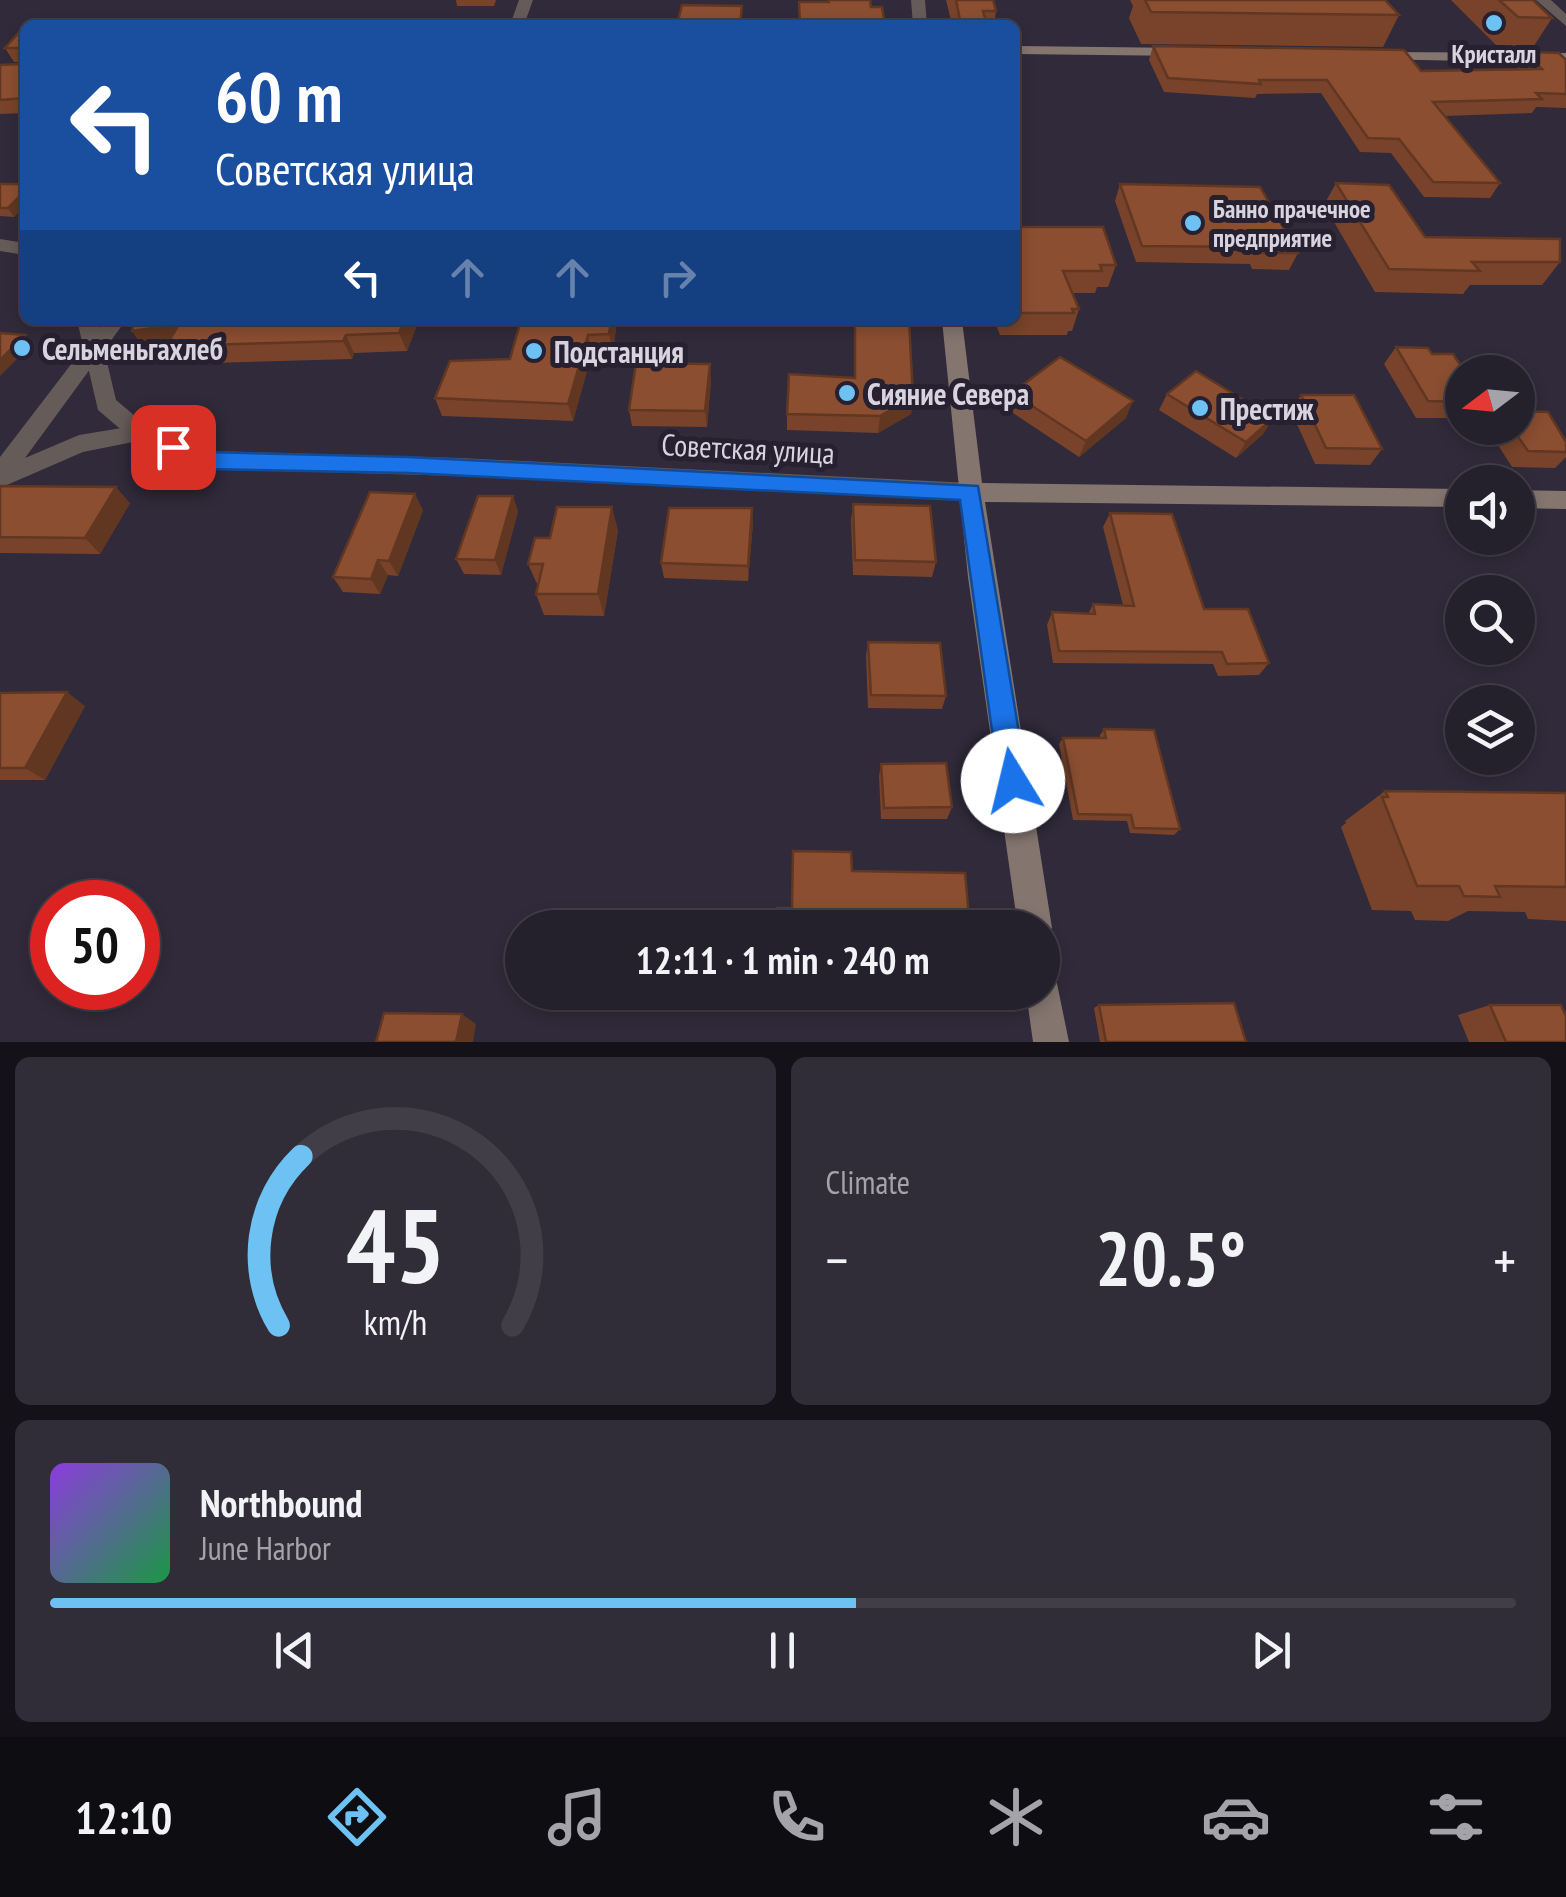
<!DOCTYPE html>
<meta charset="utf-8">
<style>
body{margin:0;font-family:"PT Sans Narrow",sans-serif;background:#302d38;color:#f1f3f6;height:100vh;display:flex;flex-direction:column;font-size:38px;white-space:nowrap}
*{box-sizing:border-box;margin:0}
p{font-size:32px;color:#a3a3a9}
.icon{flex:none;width:55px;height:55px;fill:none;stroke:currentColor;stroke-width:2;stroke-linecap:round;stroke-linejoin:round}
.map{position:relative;height:1042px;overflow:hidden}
.panel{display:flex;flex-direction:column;gap:15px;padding:15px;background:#141218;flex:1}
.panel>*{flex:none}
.banner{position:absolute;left:20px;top:20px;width:1000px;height:305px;border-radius:15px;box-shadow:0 5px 15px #0003,0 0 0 2px #413e48;background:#1a4fa0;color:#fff;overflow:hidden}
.needle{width:65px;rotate:254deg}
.tools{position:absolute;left:1445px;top:355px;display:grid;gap:20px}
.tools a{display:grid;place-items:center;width:90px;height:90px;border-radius:50%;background:#24202c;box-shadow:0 5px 15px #0003,0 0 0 2px #413e48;font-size:50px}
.speed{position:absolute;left:30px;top:880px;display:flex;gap:20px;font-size:50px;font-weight:700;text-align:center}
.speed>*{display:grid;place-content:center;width:130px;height:130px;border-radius:50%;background:#24202c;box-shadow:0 5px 15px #0003,0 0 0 2px #413e48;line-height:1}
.speed .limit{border:15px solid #d22;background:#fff;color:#111}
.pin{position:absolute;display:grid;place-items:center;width:85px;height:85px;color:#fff;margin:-42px;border-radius:20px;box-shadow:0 5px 15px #0006}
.me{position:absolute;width:110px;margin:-55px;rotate:351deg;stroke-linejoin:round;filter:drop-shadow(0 0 8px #0008)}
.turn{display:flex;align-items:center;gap:35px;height:210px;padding:0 30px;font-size:45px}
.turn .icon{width:130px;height:130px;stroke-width:2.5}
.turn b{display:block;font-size:70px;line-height:85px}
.lanes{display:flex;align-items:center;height:95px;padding:0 30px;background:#0003;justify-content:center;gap:50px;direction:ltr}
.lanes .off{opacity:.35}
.big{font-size:75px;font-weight:700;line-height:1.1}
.panel .tile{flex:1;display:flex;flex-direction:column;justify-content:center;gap:15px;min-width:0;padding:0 35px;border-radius:15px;background:#302d38}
.panel .dial{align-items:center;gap:0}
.dial svg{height:260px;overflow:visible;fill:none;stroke:#413e48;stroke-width:7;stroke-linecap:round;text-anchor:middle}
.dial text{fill:#f1f3f6;stroke:none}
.song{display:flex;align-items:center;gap:30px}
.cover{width:120px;height:120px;border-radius:15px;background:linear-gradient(135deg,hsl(270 70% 55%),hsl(140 70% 35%))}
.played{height:10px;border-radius:5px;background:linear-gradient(90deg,#6ec2f3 55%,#413e48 55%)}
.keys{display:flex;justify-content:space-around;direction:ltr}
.heat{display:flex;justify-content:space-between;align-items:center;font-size:55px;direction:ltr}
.panel .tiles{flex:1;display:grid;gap:15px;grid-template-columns:1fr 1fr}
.tile:last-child{grid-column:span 2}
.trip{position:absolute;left:505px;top:910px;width:555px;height:100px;border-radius:50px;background:#24202c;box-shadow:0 5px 15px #0003,0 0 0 2px #413e48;font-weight:700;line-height:100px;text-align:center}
.tabs{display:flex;height:160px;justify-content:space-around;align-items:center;background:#0e0d12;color:#a3a3a9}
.tabs .icon{width:70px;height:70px}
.tabs .on{color:#6ec2f3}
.tabs b{font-size:45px;color:#f1f3f6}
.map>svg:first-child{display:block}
</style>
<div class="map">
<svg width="1566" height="1042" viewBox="0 0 1566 1042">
<rect width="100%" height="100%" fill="#302a3a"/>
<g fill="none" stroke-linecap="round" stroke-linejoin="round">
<path fill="#655b58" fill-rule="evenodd" d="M519,0H533L524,25H510Z
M911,0H925L927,25H913Z
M1536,0H1551L1566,14V26Z
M105,320H126L25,458L79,435L140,425L152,433L148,439L83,452L0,488V457Z"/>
<path fill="#655b58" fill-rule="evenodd" d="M0,239L25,243V255L0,251Z
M77,320H97L116,400L148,427L208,451L461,458L970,483L982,492L970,501L461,476L206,469L132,439L98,410Z"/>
<path fill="#84756f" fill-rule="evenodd" d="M1015,46L1186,48L1193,52L1186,56L1015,54Z
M1371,52L1566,53V63L1376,59L1369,55Z
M942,320H962L982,483L1462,489V507L985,502L1052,928L1042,942V928H1018L968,577Z
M1518,490L1566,491V509L1518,508Z
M1042,964L1054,969L1069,1042H1033L1026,992H1042Z"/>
</g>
<path fill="#78432a" d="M456,0H496L494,6H457Z
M946,0H993L996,11L994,25H952Z
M1130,0H1385L1399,15L1383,47L1141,44L1129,18L1133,6Z
M1451,0H1533L1552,18L1532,49L1499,48Z
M25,28V113L0,114V65L19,64V62H14L5,48Z
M1153,46L1421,71L1520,70L1516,66L1525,52L1566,60V108L1536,107L1532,113L1444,116L1500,183L1490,198L1424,197L1391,153L1360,152L1321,93L1257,94L1255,98L1164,92L1149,60Z
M1336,183L1425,237L1560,262L1542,285H1470L1463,294L1375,292L1324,205Z
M0,184H25V205L14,217L0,216Z
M1120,184L1298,253L1289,270L1252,269L1250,264L1136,262L1115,201Z
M1015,227L1116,265L1108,287H1097L1095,293H1072L1079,309L1072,331H1068L1067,335H1000L994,320H1015Z
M419,320L407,351L354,353L352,359L179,364L166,346L145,349L132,331Z
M521,320H617L613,352L592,353L573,421L442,416L435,398L510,359Z
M854,320H909L913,397L911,414L878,433L787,430V414L854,377Z
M1396,347L1432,354L1462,372V418H1416L1384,364Z
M711,380L707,427L632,426L629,410Z
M1012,393L1126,418L1079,457L1007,409Z
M1167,394L1273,418L1263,434L1236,458L1159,410Z
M1301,395L1382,449L1370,465L1315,464L1291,411Z
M1487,428H1518L1566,442V457L1555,468L1512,467Z
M0,486L130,503L100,554L0,553Z
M853,504L936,562L932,577L853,575L851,520Z
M423,510L398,576L388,575L380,594L343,592L333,577Z
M518,511L501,575L464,574L456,559Z
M1110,513L1204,609L1269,663L1259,675L1218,676L1213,664L1053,663L1047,625L1052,612L1088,614L1093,604L1123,605L1103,527Z
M753,523L748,581L664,578L661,563Z
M618,530L604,616L544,615L536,594L538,586L528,564L550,538Z
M868,642L946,696L942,709L868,708L866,656Z
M0,693L85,706L45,780H0Z
M1104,729L1180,829L1174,835L1130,833L1127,821L1073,820L1059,744L1063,738H1100V735Z
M881,764L952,807L947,819H881L879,776Z
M1385,791L1566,793V921L1528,919L1525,912L1468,911L1448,921L1415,920L1411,911L1372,910L1341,827L1346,823L1345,821Z
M1099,1005L1246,1042H1100L1094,1008Z
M1490,1005L1566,1042H1469L1458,1015Z"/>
<path fill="#613722" d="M25,191V205L14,217L8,208Z
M404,320H419L407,351L399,333Z
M611,320H617L613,352L609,334Z
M179,324L191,342L145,349L132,331Z
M25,335L32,344L0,376V360Z
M346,335L354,353L352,359L343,341Z
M588,335L592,353L573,421L568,404Z
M710,364L711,380L707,427L705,411Z
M913,397L911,414L878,433L880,416Z
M1133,401L1126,418L1079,457L1086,441Z
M1273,418L1263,434L1236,458L1246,442Z
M116,487L130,503L100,554L85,538Z
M415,494L423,510L398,576L389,561Z
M513,496L518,511L501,575L495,560Z
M612,507L618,530L604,616L598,594Z
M752,508L753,523L748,581V566Z
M378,560L388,575L380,594L371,579Z
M67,692L85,706L45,780L25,768Z
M462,1014L476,1024L473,1042H456Z"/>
<path fill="#8b4e31" stroke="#613722" stroke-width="2.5" d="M829,0H870L871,7H882L885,25H800L799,2H829Z
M956,0H993L996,11H983L987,25H961Z
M1145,0H1385L1399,15L1151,12Z
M1499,0H1533L1552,18L1518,17Z
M682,5L742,6L740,25H677Z
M23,28H25V98L0,100V65L19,64V48H5Z
M1153,46L1404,50L1421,71L1542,69L1525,52L1559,53L1566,60V94L1536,93L1542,99L1433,102L1500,183L1433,182L1399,139L1368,138L1327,80H1259L1261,84L1168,78Z
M1336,183L1389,185L1425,237L1560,239V262H1472L1480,271L1389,269Z
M0,184H25V191L8,208H0Z
M1120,184L1260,187L1298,253H1260L1258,247L1142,246Z
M1015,227H1103L1116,265H1100L1102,271H1063L1079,309H1072L1074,313H1015Z
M134,320H404L399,333L346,335L343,341L166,346L179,324L132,331Z
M521,320H611L609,334L588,335L568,404L435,398L450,361L510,359Z
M855,320H909L913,397L880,416L787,414L789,374L855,378Z
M0,333L25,335L0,360Z
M1396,347L1428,348L1432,354H1453L1465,372H1462V402L1428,401Z
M1060,357L1133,401L1086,441L1012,393Z
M636,363L710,364L705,411L629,410Z
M1196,371L1273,418L1246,442L1167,394Z
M1301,395H1354L1382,449L1326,448Z
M1518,411L1548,412L1566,442V452L1528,451L1512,428H1518Z
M0,486L116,487L85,538L0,537Z
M370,492L415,494L389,561L378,560L371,579L333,577Z
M478,496H513L495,560L456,559Z
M853,504L930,506L936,562L855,560Z
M557,507H612L598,594H536L543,564H528L535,538H550Z
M669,508H752L748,566L661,563Z
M1110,513L1172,514L1204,609H1248L1269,663L1227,664L1222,652L1059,651L1052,612L1095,614L1093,604L1134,606Z
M868,642L940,643L946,696L871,695Z
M67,692L25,768H0V693Z
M1104,729L1154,730L1180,829L1134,828L1131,815L1078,814L1063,738H1106Z
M946,763L952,807L884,808L881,764Z
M1385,791L1566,793V887L1495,886L1500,897L1464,896L1459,886H1417L1382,797H1388Z
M793,851L851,852L852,871L965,873L970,928H777V908H792Z
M1234,1003L1246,1042H1106L1099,1005Z
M1490,1005H1561L1566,1016V1042H1506Z
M384,1013L462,1014L456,1042H376Z"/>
<path fill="#1a73e8" stroke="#114b97" stroke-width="2.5" d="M173,439L208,452L408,457L978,486L1027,781L1023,790L1013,794L1003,790L999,781L960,500L408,473L206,469L165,453L162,447Z"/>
<g fill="#6ec2f3" stroke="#262030" stroke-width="4">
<circle cx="1494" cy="23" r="10"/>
<circle cx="1193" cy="223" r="10"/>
<circle cx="22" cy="348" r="10"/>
<circle cx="534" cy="351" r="10"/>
<circle cx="847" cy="393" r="10"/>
<circle cx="1200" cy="408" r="10"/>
</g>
<g text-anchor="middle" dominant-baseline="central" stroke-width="10" stroke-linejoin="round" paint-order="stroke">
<g font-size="25" font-weight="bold" fill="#d8d4df" stroke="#262030">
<text x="1494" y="54">Кристалл</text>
<text x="1213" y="209" text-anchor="start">Банно прачечное<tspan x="1213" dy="29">предприятие</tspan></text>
</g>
<g font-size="30" font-weight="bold" fill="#d8d4df" stroke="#262030" text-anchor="start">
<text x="42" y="348">Сельменьгахлеб</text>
<text x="554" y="351">Подстанция</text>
<text x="867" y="393">Сияние Севера</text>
<text x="1220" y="408">Престиж</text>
</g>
<g font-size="30" fill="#d8d4df" stroke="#262030">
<text transform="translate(748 448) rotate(3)">Советская улица</text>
</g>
</g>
</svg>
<div class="tools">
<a><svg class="needle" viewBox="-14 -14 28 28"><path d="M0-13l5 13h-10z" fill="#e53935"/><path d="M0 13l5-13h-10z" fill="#a3a3a9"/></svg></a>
<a><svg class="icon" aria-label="sound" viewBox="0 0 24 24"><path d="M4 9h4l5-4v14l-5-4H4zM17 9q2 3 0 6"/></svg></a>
<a><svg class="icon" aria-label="search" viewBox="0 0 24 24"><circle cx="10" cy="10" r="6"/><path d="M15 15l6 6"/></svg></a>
<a><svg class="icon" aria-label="layers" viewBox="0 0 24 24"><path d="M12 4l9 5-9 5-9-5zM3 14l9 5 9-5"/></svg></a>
</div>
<div class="speed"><div class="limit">50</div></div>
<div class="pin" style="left:173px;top:447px;background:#d93025"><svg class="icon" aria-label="arrive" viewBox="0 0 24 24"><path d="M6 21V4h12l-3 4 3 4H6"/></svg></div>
<svg class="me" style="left:1013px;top:781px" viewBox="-20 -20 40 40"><circle r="19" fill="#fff"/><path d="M0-13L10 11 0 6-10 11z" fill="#1a73e8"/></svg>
<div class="trip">12:11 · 1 min · 240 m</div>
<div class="banner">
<div class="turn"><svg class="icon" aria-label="left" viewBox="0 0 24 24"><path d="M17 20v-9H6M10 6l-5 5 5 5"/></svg><div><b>60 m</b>Советская улица</div></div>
<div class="lanes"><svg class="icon" aria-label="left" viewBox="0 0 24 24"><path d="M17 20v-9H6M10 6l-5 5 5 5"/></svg><svg class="icon off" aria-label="ahead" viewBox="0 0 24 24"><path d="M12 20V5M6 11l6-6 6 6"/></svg><svg class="icon off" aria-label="ahead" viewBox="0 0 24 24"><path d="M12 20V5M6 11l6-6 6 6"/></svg><svg class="icon off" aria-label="right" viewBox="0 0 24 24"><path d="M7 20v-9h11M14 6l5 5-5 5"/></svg></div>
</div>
</div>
<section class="panel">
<div class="tiles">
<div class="tile dial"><svg viewBox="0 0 100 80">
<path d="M14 69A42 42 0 1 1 86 69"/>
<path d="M14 69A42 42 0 0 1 21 17" stroke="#6ec2f3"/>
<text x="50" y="56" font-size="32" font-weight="700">45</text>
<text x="50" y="72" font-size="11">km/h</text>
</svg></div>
<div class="tile"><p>Climate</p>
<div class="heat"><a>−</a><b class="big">20.5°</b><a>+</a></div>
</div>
<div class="tile">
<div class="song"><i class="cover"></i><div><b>Northbound</b><p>June Harbor</p></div></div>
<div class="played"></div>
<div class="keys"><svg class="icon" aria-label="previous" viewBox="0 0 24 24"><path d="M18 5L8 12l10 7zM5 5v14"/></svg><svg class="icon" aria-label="pause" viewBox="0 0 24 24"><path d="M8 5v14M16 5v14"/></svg><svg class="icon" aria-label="next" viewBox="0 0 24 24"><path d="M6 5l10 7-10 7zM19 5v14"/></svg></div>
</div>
</div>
</section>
<nav class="tabs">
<b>12:10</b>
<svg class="icon on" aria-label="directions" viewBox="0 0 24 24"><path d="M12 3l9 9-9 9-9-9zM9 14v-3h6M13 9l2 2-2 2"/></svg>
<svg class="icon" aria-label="music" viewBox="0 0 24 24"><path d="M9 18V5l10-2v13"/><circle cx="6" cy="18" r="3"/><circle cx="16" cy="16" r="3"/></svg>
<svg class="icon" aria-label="phone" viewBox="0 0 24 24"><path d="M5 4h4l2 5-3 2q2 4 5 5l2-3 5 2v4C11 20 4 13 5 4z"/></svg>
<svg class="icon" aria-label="climate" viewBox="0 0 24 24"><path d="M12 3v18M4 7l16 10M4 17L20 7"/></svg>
<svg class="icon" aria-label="car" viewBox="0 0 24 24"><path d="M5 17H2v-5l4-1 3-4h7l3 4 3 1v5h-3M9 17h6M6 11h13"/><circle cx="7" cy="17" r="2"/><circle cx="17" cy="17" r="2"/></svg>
<svg class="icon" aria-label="filters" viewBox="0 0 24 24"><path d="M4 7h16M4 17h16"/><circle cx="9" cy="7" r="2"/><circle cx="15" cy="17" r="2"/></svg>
</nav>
